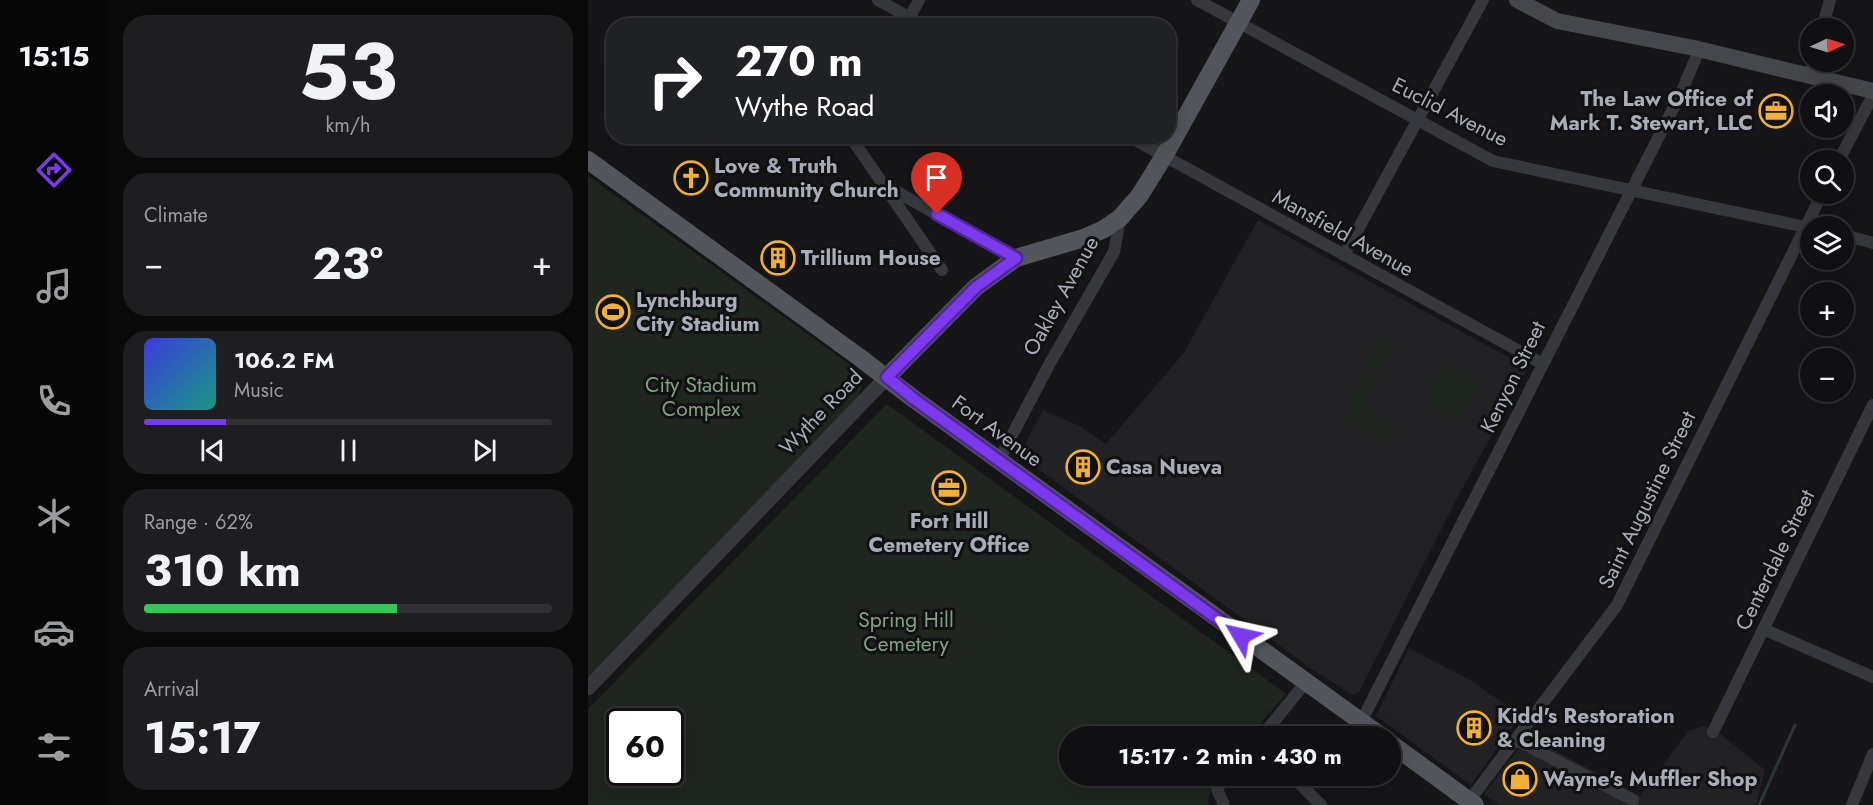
<!DOCTYPE html>
<meta charset="utf-8">
<style>
body{margin:0;font-family:Jost,sans-serif;background:#1e1e20;color:#f1f3f6;height:100vh;display:flex;flex-direction:column;font-size:22px;white-space:nowrap}
*{box-sizing:border-box;margin:0}
p{font-size:20px;color:#9c9d9f}
.icon{flex:none;width:33px;height:33px;fill:none;stroke:currentColor;stroke-width:2;stroke-linecap:round;stroke-linejoin:round}
.map{position:relative;flex:1;overflow:hidden}
.side{display:flex;flex-direction:column;gap:15px;padding:15px;background:#09090a;width:480px}
.side>*{flex:none}
.top-card{position:absolute;left:18px;top:18px;width:570px;height:126px;border-radius:24px;box-shadow:0 6px 24px #0002,0 0 0 2px #303032;background:#202124;color:#fff;overflow:hidden}
.needle{width:39px;rotate:86deg}
.fabs{position:absolute;left:1212px;top:18px;display:grid;gap:12px}
.fabs a{display:grid;place-items:center;width:54px;height:54px;border-radius:50%;background:#101012;box-shadow:0 6px 24px #0002,0 0 0 2px #303032;font-size:30px}
.speed{position:absolute;left:18px;top:708px;display:flex;gap:12px;font-size:30px;font-weight:700;text-align:center}
.speed>*{display:grid;place-content:center;width:78px;height:78px;border-radius:50%;background:#101012;box-shadow:0 6px 24px #0002,0 0 0 2px #303032;line-height:1}
.speed .limit{border:3px solid #111;border-radius:9px;background:#fff;color:#111}
.pin{position:absolute;display:grid;place-items:center;width:51px;height:51px;color:#fff;margin:-62px -26px;border-radius:50% 50% 50% 0;rotate:-45deg;box-shadow:0 0 6px #0007}
.pin .icon{rotate:45deg}
.me{position:absolute;width:66px;margin:-33px;rotate:306deg;stroke-linejoin:round;filter:drop-shadow(0 0 4px #0008)}
.turn{display:flex;align-items:center;gap:21px;height:126px;padding:0 30px;font-size:27px}
.turn .icon{width:78px;height:78px;stroke-width:2.5}
.turn b{display:block;font-size:42px;line-height:51px}
.big{font-size:45px;font-weight:700;line-height:1.1}
.side .tile{flex:1;display:flex;flex-direction:column;justify-content:center;gap:9px;min-width:0;padding:0 21px;border-radius:24px;background:#1e1e20}
.side .dial{align-items:center;gap:0}
.dial b{font-size:78px;line-height:1}
.song{display:flex;align-items:center;gap:18px}
.cover{width:72px;height:72px;border-radius:9px;background:linear-gradient(135deg,hsl(240 70% 55%),hsl(170 70% 35%))}
.played{height:6px;border-radius:3px;background:linear-gradient(90deg,#7c3aed 20%,#303032 20%)}
.keys{display:flex;justify-content:space-around;direction:ltr}
.heat{display:flex;justify-content:space-between;align-items:center;font-size:33px;direction:ltr}
.charge{height:9px;border-radius:4px;background:linear-gradient(90deg,#34c759 62%,#303032 0)}
.trip{position:absolute;left:471px;top:726px;width:342px;height:60px;border-radius:30px;background:#101012;box-shadow:0 6px 24px #0002,0 0 0 2px #303032;font-weight:700;line-height:60px;text-align:center}
main{display:flex;flex:1;min-height:0}
.dock{display:flex;flex-direction:column;width:108px;justify-content:space-around;align-items:center;background:#060607;color:#9c9d9f}
.dock .icon{width:42px;height:42px}
.dock .on{color:#7c3aed}
.dock b{font-size:27px;color:#f1f3f6}
.map>svg:first-child{display:block}
</style>
<main>
<nav class="dock">
<b>15:15</b>
<svg class="icon on" aria-label="directions" viewBox="0 0 24 24"><path d="M12 3l9 9-9 9-9-9zM9 14v-3h6M13 9l2 2-2 2"/></svg>
<svg class="icon" aria-label="music" viewBox="0 0 24 24"><path d="M9 18V5l10-2v13"/><circle cx="6" cy="18" r="3"/><circle cx="16" cy="16" r="3"/></svg>
<svg class="icon" aria-label="phone" viewBox="0 0 24 24"><path d="M5 4h4l2 5-3 2q2 4 5 5l2-3 5 2v4C11 20 4 13 5 4z"/></svg>
<svg class="icon" aria-label="climate" viewBox="0 0 24 24"><path d="M12 3v18M4 7l16 10M4 17L20 7"/></svg>
<svg class="icon" aria-label="car" viewBox="0 0 24 24"><path d="M5 17H2v-5l4-1 3-4h7l3 4 3 1v5h-3M9 17h6M6 11h13"/><circle cx="7" cy="17" r="2"/><circle cx="17" cy="17" r="2"/></svg>
<svg class="icon" aria-label="filters" viewBox="0 0 24 24"><path d="M4 7h16M4 17h16"/><circle cx="9" cy="7" r="2"/><circle cx="15" cy="17" r="2"/></svg>
</nav>
<section class="side">
<div class="tile dial"><b>53</b><p>km/h</p></div>
<div class="tile"><p>Climate</p>
<div class="heat"><a>−</a><b class="big">23°</b><a>+</a></div>
</div>
<div class="tile">
<div class="song"><i class="cover"></i><div><b>106.2 FM</b><p>Music</p></div></div>
<div class="played"></div>
<div class="keys"><svg class="icon" aria-label="previous" viewBox="0 0 24 24"><path d="M18 5L8 12l10 7zM5 5v14"/></svg><svg class="icon" aria-label="pause" viewBox="0 0 24 24"><path d="M8 5v14M16 5v14"/></svg><svg class="icon" aria-label="next" viewBox="0 0 24 24"><path d="M6 5l10 7-10 7zM19 5v14"/></svg></div>
</div>
<div class="tile"><p>Range · 62%</p><b class="big">310 km</b><div class="charge"></div></div>
<div class="tile"><p>Arrival</p><b class="big">15:17</b></div>
</section>
<div class="map">
<svg width="1285" height="805" viewBox="0 0 1285 805">
<rect width="100%" height="100%" fill="#161618"/>
<path fill="#222225" d="M670,220L940,368L866,504L771,692L765,695L725,670L431,455L455,410L493,427L518,444L595,354Z
M821,648L882,680L933,715L883,785L788,716Z
M1116,726L1134,735L1177,770L1168,805H912L896,794L940,736L1052,796L1100,731Z"/>
<path fill="#1e261f" fill-rule="evenodd" d="M0,176L271,371L274,386L269,401L0,678Z
M792,336L806,344L791,373L777,367Z
M860,366H865L892,384L875,417C843,421 825,381 860,366Z
M773,374L788,380L780,397L786,417L806,427L798,443L757,421Z
M299,404L698,694L661,736H482V776H626L620,801L622,805H0V709ZM32,722H82V772H32Z"/>
<g fill="none" stroke-linecap="round" stroke-linejoin="round">
<path stroke="#2c353c" stroke-width="3" d="M1171,805L1207,725"/>
<path stroke="#37383d" stroke-width="12" d="M290,0L337,26
M609,0L905,161L1222,228
M317,26L331,0
M1234,28L1242,0
M1222,76L1226,62
M262,136L354,270
M540,136L953,363
M1251,160L1285,95
M300,187L428,258
M1256,235L1285,243
M756,255L895,0
M411,460L462,363L526,252L532,218
M1175,629L1285,677
M773,722L1094,91L1111,50
M1125,732L1285,405
M674,736L718,682
M928,740L1045,800
M704,776L733,805
M881,801L1029,605L1234,194
M636,805L629,789L637,776
M1264,805L1285,754"/>
<path stroke="#37383d" stroke-width="15" d="M0,688L299,377"/>
<path stroke="#45474d" stroke-width="16" d="M929,0L969,21L1106,48L1285,91"/>
<path stroke="#53555c" stroke-width="18" d="M0,160L271,357L326,399L793,736
M299,377L388,287L428,258L496,238L516,229L532,218L552,195L576,156L663,0
M802,743L887,805"/>
</g>
<g fill="none" stroke-linecap="round" stroke-linejoin="round">
<defs>
<path id="route" d="M349,214L428,258L388,287L299,377L326,399L653,636"/>
</defs>
<use href="#route" stroke="#51269a" stroke-width="15"/>
<use href="#route" stroke="#7c3aed" stroke-width="10"/>
</g>
<defs>
<symbol id="office-ring" viewBox="-11 -11 22 22"><circle r="9.5" fill="#111113" stroke="#f2b134" stroke-width="1.5"/><path d="M-6-3h4V-5.5h4V-3h4V5H-6ZM-1-4.5V-3h2v-1.5ZM-6 0V1H6V0Z" fill="#f2b134"/></symbol>
<symbol id="church-ring" viewBox="-11 -11 22 22"><circle r="9.5" fill="#111113" stroke="#f2b134" stroke-width="1.5"/><path d="M-1.2-6h2.4v3.5h3.3v2.4h-3.3V6h-2.4V-.1h-3.3v-2.4h3.3Z" fill="#f2b134"/></symbol>
<symbol id="building-ring" viewBox="-11 -11 22 22"><circle r="9.5" fill="#111113" stroke="#f2b134" stroke-width="1.5"/><path d="M-4-6H4V6H1V3H-1V6H-4ZM-2.5-4.3h1.7v1.8h-1.7ZM.8-4.3h1.7v1.8H.8ZM-2.5-1h1.7V.8h-1.7ZM.8-1h1.7V.8H.8Z" fill="#f2b134"/></symbol>
<symbol id="stadium-ring" viewBox="-11 -11 22 22"><circle r="9.5" fill="#111113" stroke="#f2b134" stroke-width="1.5"/><path d="M0-5a6.5 5 0 1 0 0 10a6.5 5 0 1 0 0-10ZM-3.5-1.8h7v3.6h-7Z" fill="#f2b134"/></symbol>
<symbol id="shop-ring" viewBox="-11 -11 22 22"><circle r="9.5" fill="#111113" stroke="#f2b134" stroke-width="1.5"/><path d="M-5-2.5h2.3a2.7 3.5 0 0 1 5.4 0H5L5.5 6h-11ZM-1.5-2.5h3a1.5 2.3 0 0 0-3 0Z" fill="#f2b134"/></symbol>
</defs>
<g fill-rule="evenodd">
<use href="#office-ring" x="1169" y="92" width="38" height="38"/>
<use href="#church-ring" x="84" y="159" width="38" height="38"/>
<use href="#building-ring" x="171" y="239" width="38" height="38"/>
<use href="#stadium-ring" x="6" y="293" width="38" height="38"/>
<use href="#building-ring" x="476" y="448" width="38" height="38"/>
<use href="#office-ring" x="342" y="469" width="38" height="38"/>
<use href="#building-ring" x="867" y="709" width="38" height="38"/>
<use href="#shop-ring" x="913" y="760" width="38" height="38"/>
</g>
<g text-anchor="middle" dominant-baseline="central" stroke-width="6" stroke-linejoin="round" paint-order="stroke">
<g font-size="21" font-weight="bold" fill="#a8adb8" stroke="#111113" text-anchor="start">
<text x="1165" y="99" text-anchor="end">The Law Office of<tspan x="1165" dy="24">Mark T. Stewart, LLC</tspan></text>
<text x="126" y="166">Love &amp; Truth<tspan x="126" dy="24">Community Church</tspan></text>
<text x="213" y="258">Trillium House</text>
<text x="48" y="300">Lynchburg<tspan x="48" dy="24">City Stadium</tspan></text>
<text x="518" y="467">Casa Nueva</text>
<text x="361" y="521" text-anchor="middle">Fort Hill<tspan x="361" dy="24">Cemetery Office</tspan></text>
<text x="909" y="716">Kidd's Restoration<tspan x="909" dy="24">&amp; Cleaning</tspan></text>
<text x="955" y="779">Wayne's Muffler Shop</text>
</g>
<g font-size="21" fill="#a8adb8" stroke="#111113">
<text transform="translate(862 112) rotate(27)">Euclid Avenue</text>
<text transform="translate(755 233) rotate(29)">Mansfield Avenue</text>
<text transform="translate(473 296) rotate(-61)">Oakley Avenue</text>
<text transform="translate(925 377) rotate(-64)">Kenyon Street</text>
<text transform="translate(233 412) rotate(-46)">Wythe Road</text>
<text transform="translate(409 431) rotate(36)">Fort Avenue</text>
<text transform="translate(1059 500) rotate(-64)">Saint Augustine Street</text>
<text transform="translate(1187 560) rotate(-64)">Centerdale Street</text>
</g>
<g font-size="21" fill="#7fa381" stroke="#111113">
<text x="113" y="385">City Stadium<tspan x="113" dy="24">Complex</tspan></text>
<text x="318" y="620">Spring Hill<tspan x="318" dy="24">Cemetery</tspan></text>
</g>
</g>
</svg>
<div class="fabs">
<a><svg class="needle" viewBox="-14 -14 28 28"><path d="M0-13l5 13h-10z" fill="#e53935"/><path d="M0 13l5-13h-10z" fill="#9c9d9f"/></svg></a>
<a><svg class="icon" aria-label="sound" viewBox="0 0 24 24"><path d="M4 9h4l5-4v14l-5-4H4zM17 9q2 3 0 6"/></svg></a>
<a><svg class="icon" aria-label="search" viewBox="0 0 24 24"><circle cx="10" cy="10" r="6"/><path d="M15 15l6 6"/></svg></a>
<a><svg class="icon" aria-label="layers" viewBox="0 0 24 24"><path d="M12 4l9 5-9 5-9-5zM3 14l9 5 9-5"/></svg></a>
<a>+</a>
<a>−</a>
</div>
<div class="speed"><div class="limit">60</div></div>
<div class="pin" style="left:349px;top:214px;background:#d93025"><svg class="icon" aria-label="arrive" viewBox="0 0 24 24"><path d="M6 21V4h12l-3 4 3 4H6"/></svg></div>
<svg class="me" style="left:653px;top:636px" viewBox="-20 -20 40 40"><path d="M0-17L14 15 0 8-14 15z" fill="#7c3aed" stroke="#fff" stroke-width="4"/></svg>
<div class="trip">15:17 · 2 min · 430 m</div>
<div class="top-card">
<div class="turn"><svg class="icon" aria-label="right" viewBox="0 0 24 24"><path d="M7 20v-9h11M14 6l5 5-5 5"/></svg><div><b>270 m</b>Wythe Road</div></div>
</div>
</div>
</main>
